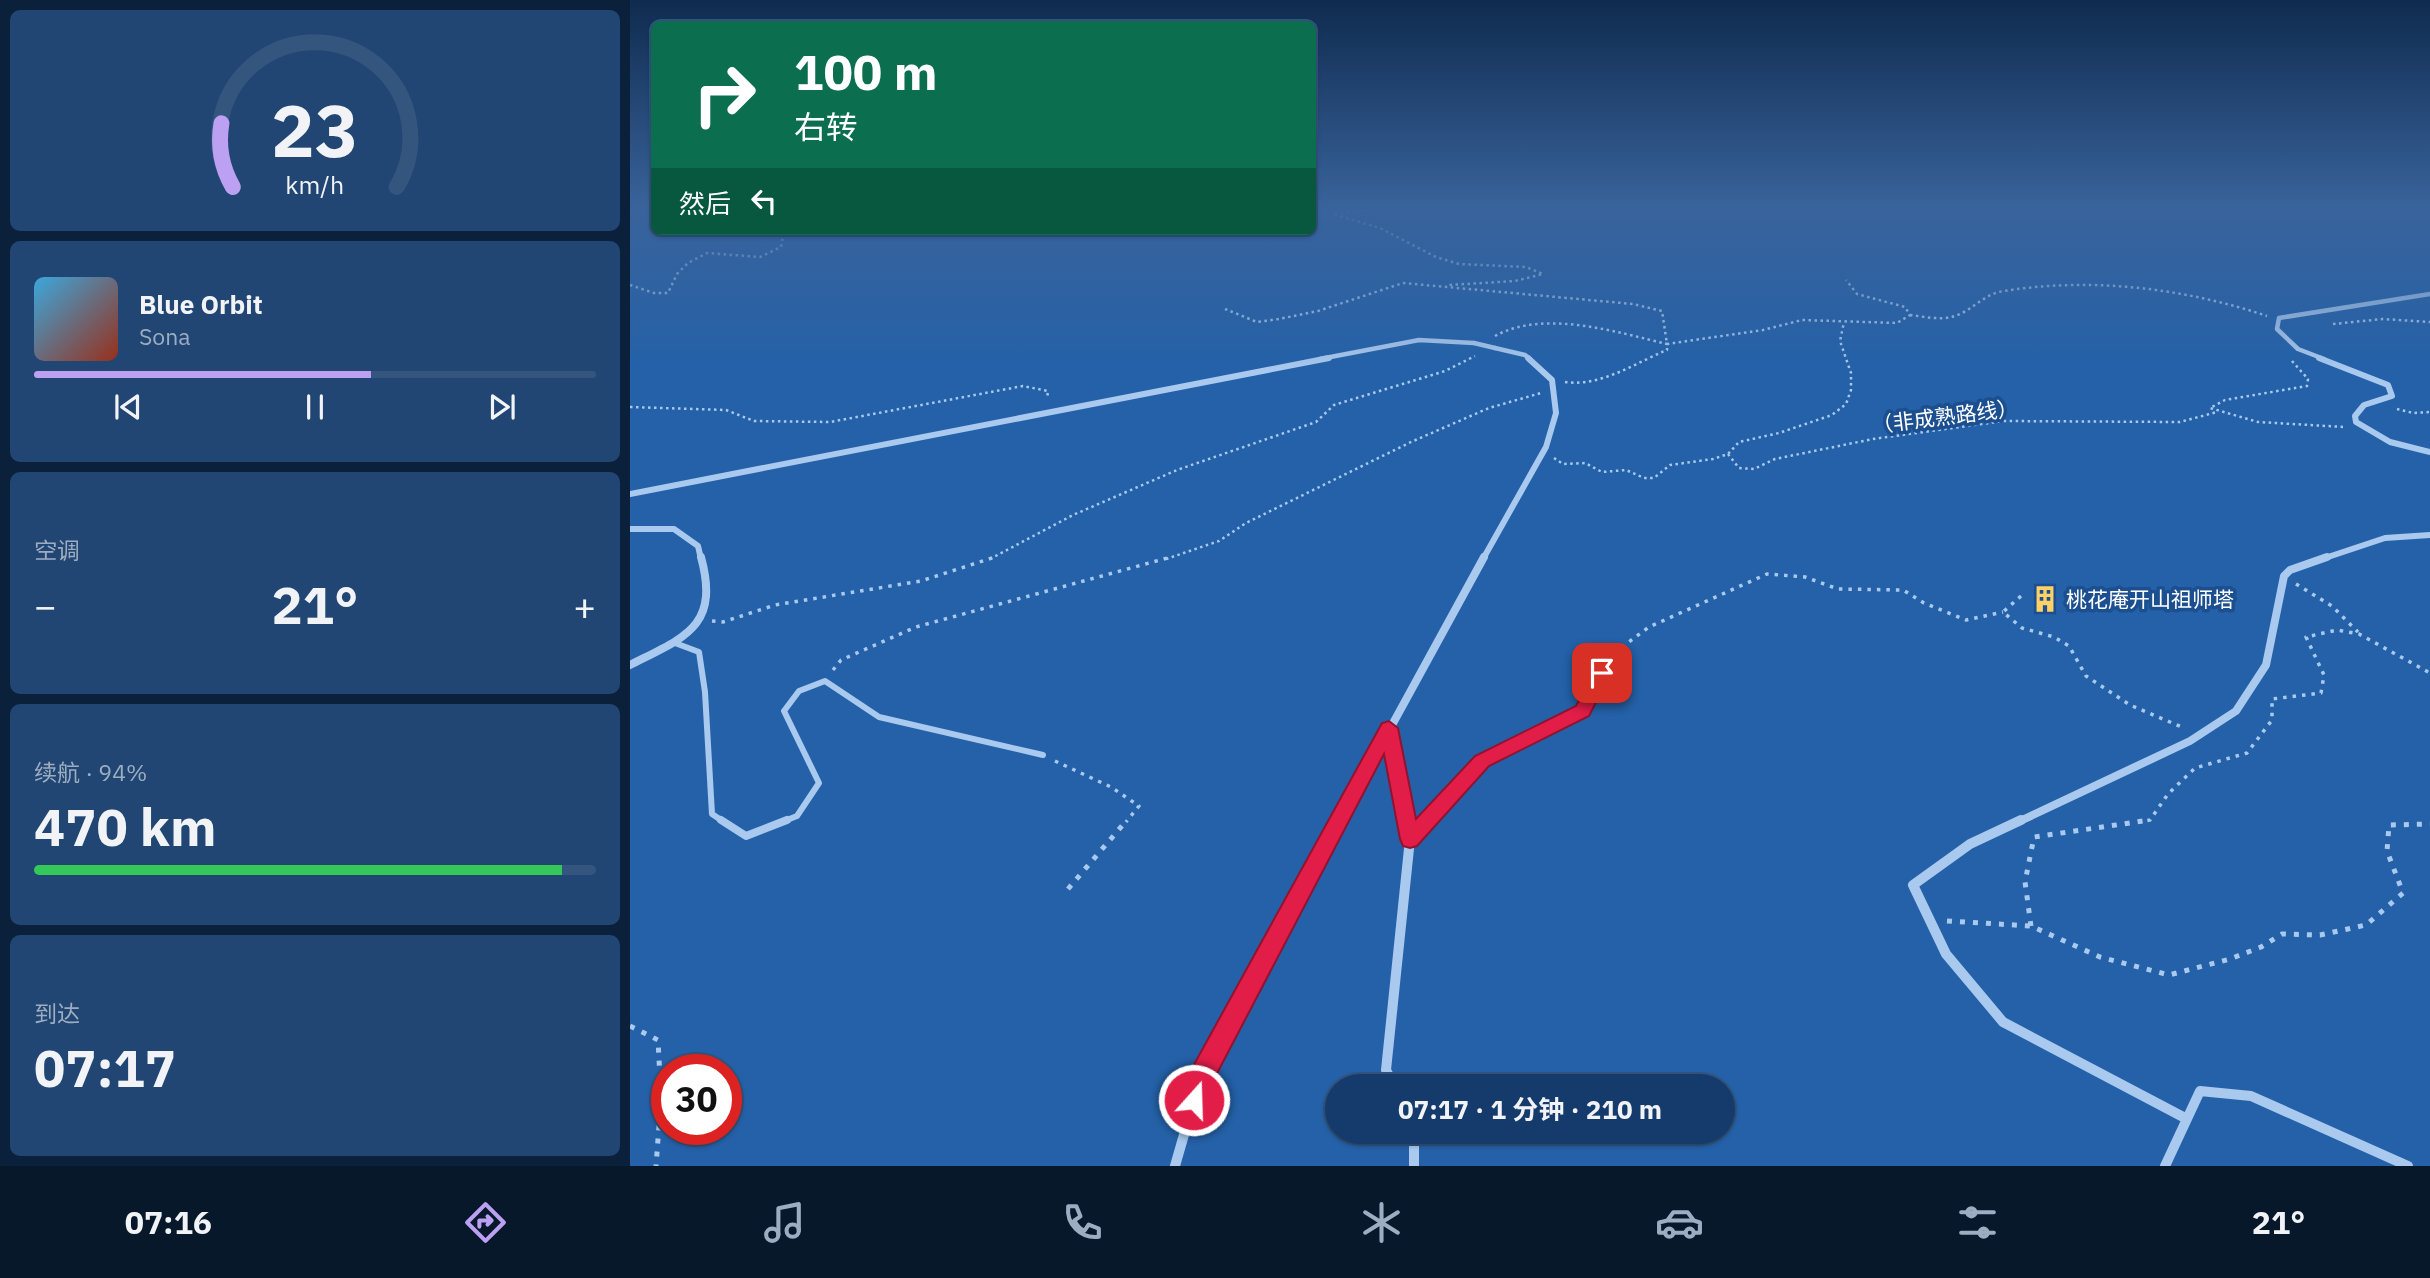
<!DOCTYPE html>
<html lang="zh">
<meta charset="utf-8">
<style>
body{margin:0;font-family:"IBM Plex Sans","Noto Sans SC",sans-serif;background:#214673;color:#f1f3f6;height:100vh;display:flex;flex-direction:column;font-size:26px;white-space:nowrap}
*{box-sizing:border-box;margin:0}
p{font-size:23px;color:#9dadc1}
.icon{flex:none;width:38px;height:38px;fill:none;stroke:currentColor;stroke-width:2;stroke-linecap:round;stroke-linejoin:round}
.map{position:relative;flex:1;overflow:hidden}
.panel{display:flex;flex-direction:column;gap:10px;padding:10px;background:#0b203b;width:630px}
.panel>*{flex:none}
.guide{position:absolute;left:21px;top:21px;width:665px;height:214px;border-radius:10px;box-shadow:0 2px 5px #0004,0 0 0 2px #33557e;background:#0b6e4f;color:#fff;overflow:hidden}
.speed{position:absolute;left:21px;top:1054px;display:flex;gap:14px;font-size:35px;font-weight:700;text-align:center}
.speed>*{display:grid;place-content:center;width:91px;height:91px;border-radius:50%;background:#143b6b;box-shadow:0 2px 5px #0004,0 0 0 2px #33557e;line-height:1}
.speed .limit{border:10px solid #d22;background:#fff;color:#111}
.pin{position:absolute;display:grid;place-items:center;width:60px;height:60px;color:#fff;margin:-30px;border-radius:14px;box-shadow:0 4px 10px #0006}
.me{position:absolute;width:77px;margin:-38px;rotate:20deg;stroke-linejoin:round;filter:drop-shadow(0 0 5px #0008)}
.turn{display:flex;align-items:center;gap:24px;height:147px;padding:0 28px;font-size:32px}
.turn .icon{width:91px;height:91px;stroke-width:2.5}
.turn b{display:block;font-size:49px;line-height:60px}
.then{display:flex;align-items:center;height:66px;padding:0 28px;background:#0003;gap:14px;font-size:26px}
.big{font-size:52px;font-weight:700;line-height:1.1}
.panel .card{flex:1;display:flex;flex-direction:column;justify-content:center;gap:10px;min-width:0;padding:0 24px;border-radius:10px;background:#214673}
.panel .dial{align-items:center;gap:0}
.dial svg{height:182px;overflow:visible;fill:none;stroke:#33557e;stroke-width:7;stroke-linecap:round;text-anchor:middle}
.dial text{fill:#f1f3f6;stroke:none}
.song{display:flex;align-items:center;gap:21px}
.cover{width:84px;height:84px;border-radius:10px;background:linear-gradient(135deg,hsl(200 70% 55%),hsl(10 70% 35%))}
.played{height:7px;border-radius:4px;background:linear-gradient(90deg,#bca0f2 60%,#33557e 60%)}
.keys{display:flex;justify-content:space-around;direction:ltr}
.heat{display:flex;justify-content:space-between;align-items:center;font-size:38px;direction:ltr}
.charge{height:10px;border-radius:5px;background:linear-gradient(90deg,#34c759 94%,#33557e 0)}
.trip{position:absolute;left:695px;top:1074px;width:410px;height:70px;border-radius:35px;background:#143b6b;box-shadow:0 2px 5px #0004,0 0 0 2px #33557e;font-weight:700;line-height:70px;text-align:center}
.tabs{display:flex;height:112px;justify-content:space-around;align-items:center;background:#08182b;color:#9dadc1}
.tabs .icon{width:49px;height:49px}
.tabs .current{color:#bca0f2}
.tabs b{font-size:32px;color:#f1f3f6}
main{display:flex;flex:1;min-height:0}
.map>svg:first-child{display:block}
</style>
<main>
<section class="panel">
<div class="card dial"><svg viewBox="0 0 100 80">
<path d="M14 69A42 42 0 1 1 86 69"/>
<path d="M14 69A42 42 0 0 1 9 41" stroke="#bca0f2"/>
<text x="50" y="56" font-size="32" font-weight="700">23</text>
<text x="50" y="72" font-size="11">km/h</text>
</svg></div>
<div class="card">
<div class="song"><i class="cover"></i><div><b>Blue Orbit</b><p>Sona</p></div></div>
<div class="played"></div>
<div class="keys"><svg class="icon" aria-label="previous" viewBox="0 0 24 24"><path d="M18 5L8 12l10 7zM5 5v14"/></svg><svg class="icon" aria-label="pause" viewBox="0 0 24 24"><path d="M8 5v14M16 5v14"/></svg><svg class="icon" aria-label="next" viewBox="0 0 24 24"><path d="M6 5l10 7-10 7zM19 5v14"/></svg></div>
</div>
<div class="card"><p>空调</p>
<div class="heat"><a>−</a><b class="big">21°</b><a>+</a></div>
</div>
<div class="card"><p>续航 · 94%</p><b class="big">470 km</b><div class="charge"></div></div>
<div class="card"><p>到达</p><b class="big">07:17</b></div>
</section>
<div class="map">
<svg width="1800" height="1166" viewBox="0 0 1800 1166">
<rect width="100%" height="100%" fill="#1b4f8f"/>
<path fill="#2461a8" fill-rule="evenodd" d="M0,206H24V231H682L683,206H1800V1166H0ZM37,1069H96V1129H37ZM707,1087H1092V1132H707Z"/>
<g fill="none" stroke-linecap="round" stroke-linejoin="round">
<path stroke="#a9c9ee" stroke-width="2.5" stroke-dasharray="2.5 3.5" stroke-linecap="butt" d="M773,206L703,214L750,228L806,257L829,264L896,267L913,274L885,281L819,285
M0,285L24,293H38L47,274L58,263L77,253L130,257L151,247L154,231
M595,309L627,322L649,319L688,311L773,283L1003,304L1032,311L1037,344L1133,330L1172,320L1267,323L1280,315L1275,307L1227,294L1216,280
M1280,315C1297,317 1316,322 1332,313C1346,306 1357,293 1374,291C1461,277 1554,288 1637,316
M1703,324L1753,319L1800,322
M865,336C914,309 986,332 1037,344V350C1005,363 971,387 935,382
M1662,361L1678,379L1677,386L1595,400L1580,408L1628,422L1714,427
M0,407L96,410L124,421L200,422L393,386L418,391L417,399
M1767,409L1783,413L1800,412
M1098,454L1109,468L1124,469L1145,459L1243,439L1374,421L1550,422L1587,412
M924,458L933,464L955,463L972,472L996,470L1014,478H1024L1040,465L1083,459L1098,454L1109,442L1149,433L1202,415L1216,404L1221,390V373L1210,341L1214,322
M360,559L443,515L547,470L686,422L704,405L815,371L845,356
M536,559L589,541L616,523L781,442L859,408L911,393"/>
<path stroke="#a9c9ee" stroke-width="3.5" stroke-dasharray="3.5 6" stroke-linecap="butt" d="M1666,584L1702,606L1728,632
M1391,596L1373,612L1392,628L1424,637L1439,646L1456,676L1500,705L1554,728
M82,621L93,622L145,605L291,581L365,557
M980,662L988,650L1019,627L1137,574L1175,577L1208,589L1273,590L1294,603L1336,620L1373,612
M203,670L211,660L286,627L541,557
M425,761L481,787L509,806L496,822
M1508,822L1520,820L1538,794L1565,768L1617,753L1642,720V699L1691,693L1694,675L1676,637L1707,630L1729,634L1800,673"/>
<path stroke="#a9c9ee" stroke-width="5" stroke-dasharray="5 8" stroke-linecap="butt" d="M438,889L497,820
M1317,921L1401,926L1470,957L1539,975L1600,959L1631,947L1652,934L1690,935L1736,925L1773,893L1757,851L1759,825L1800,824
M1401,926L1395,882L1404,837L1520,820
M0,1026L28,1040L31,1099L26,1166"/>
<path stroke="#a9c9ee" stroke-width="6" d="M45,643L69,652L75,692L82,814L94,822
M152,822L167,816L189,783L154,711L169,691L195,681L249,717L413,755
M796,822L852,761L952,711L972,673"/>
<path stroke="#a9c9ee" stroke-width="8" d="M91,820L116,836L157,820
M781,838L798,820"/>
<path stroke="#a9c9ee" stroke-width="4.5" d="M865,348L895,355L900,359
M690,359L789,340L844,343
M1694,359L1668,349L1647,329L1649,318L1800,294"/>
<path stroke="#a9c9ee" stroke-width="6" d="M1689,358L1758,385L1762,396L1734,405L1725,416L1726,422L1760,442L1800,452
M0,494L699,358
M0,529H44L68,546L71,559
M853,559L916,447L926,413L922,380L898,358
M1692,559L1755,538L1800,535"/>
<path stroke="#a9c9ee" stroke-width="8" d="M0,665C55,637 90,627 71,557
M759,729L777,822
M709,822L854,557
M1388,822L1560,741L1606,711L1636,665L1654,576L1660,570L1697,557"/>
<path stroke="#a9c9ee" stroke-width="10" d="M1391,820L1340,844L1283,885L1316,954L1373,1022L1557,1119
M765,1087L756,1070L780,839L776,820
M784,1132V1166
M545,1166L570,1079L709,820
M1535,1166L1570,1091L1621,1096L1778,1166"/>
<path stroke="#a9c9ee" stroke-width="4.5" d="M844,343L865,348"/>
</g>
<path fill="#245895" d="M1412,590L1423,598L1421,603L1412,602L1410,595Z"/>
<path fill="#2a66ad" stroke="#1d4779" stroke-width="2" d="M1412,590L1421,591L1423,598L1415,597Z"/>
<linearGradient id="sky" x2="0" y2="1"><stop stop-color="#0f2b4f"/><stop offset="0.56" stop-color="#39639b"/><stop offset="1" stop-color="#39639b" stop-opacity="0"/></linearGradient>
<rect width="1800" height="370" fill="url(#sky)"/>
<path fill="#e11d48" stroke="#92132f" stroke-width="2" d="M972,666L981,673L959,716L859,766L787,846L780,848L773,846L770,839L754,754L582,1083L573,1109L564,1113L555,1109L551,1100L561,1070L752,723L759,721L768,728L786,819L845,756L946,706L966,668Z"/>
<defs>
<symbol id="building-bare" viewBox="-9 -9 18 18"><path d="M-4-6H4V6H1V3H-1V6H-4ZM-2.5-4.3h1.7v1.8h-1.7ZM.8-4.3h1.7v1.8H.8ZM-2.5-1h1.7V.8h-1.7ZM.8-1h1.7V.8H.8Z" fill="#ffd166" stroke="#1b4f8f" stroke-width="2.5" paint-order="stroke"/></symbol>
</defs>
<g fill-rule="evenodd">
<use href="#building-bare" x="1396" y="580" width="38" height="38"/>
</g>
<g text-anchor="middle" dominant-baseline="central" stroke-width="7" stroke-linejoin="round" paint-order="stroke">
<g font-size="21" fill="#fff" stroke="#1b4f8f">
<text transform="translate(1315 416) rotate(-7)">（非成熟路线）</text>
</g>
<g font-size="21" fill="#fff" stroke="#1b4f8f" text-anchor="start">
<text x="1436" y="599">桃花庵开山祖师塔</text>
</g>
</g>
</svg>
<div class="speed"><div class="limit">30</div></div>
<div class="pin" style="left:972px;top:673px;background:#d93025"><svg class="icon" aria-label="arrive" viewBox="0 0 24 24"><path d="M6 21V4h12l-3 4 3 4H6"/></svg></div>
<svg class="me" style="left:564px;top:1100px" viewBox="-20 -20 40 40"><circle r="17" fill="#e11d48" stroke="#fff" stroke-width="3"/><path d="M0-11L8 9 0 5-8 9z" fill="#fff"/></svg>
<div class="trip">07:17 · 1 分钟 · 210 m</div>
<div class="guide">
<div class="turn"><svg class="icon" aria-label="right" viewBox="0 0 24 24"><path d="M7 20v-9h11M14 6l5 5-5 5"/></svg><div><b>100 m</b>右转</div></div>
<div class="then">然后<svg class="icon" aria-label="left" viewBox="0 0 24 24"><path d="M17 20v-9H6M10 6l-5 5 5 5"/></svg></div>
</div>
</div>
</main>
<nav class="tabs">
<b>07:16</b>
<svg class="icon current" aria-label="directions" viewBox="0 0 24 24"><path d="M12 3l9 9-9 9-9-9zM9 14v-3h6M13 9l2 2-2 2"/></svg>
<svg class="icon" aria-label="music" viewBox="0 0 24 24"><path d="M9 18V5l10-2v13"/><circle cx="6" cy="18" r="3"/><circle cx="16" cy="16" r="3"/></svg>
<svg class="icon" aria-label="phone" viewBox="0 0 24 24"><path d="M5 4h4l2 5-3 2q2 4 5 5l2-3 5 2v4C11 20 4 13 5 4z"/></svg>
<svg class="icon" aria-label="climate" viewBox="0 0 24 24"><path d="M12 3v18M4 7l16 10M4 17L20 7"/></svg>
<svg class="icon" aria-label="car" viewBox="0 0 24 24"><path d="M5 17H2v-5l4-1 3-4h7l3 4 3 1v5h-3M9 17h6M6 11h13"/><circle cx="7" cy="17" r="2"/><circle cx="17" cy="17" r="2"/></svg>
<svg class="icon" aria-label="filters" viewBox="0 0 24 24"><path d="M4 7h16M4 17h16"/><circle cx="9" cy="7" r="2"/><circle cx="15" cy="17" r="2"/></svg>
<b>21°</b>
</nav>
